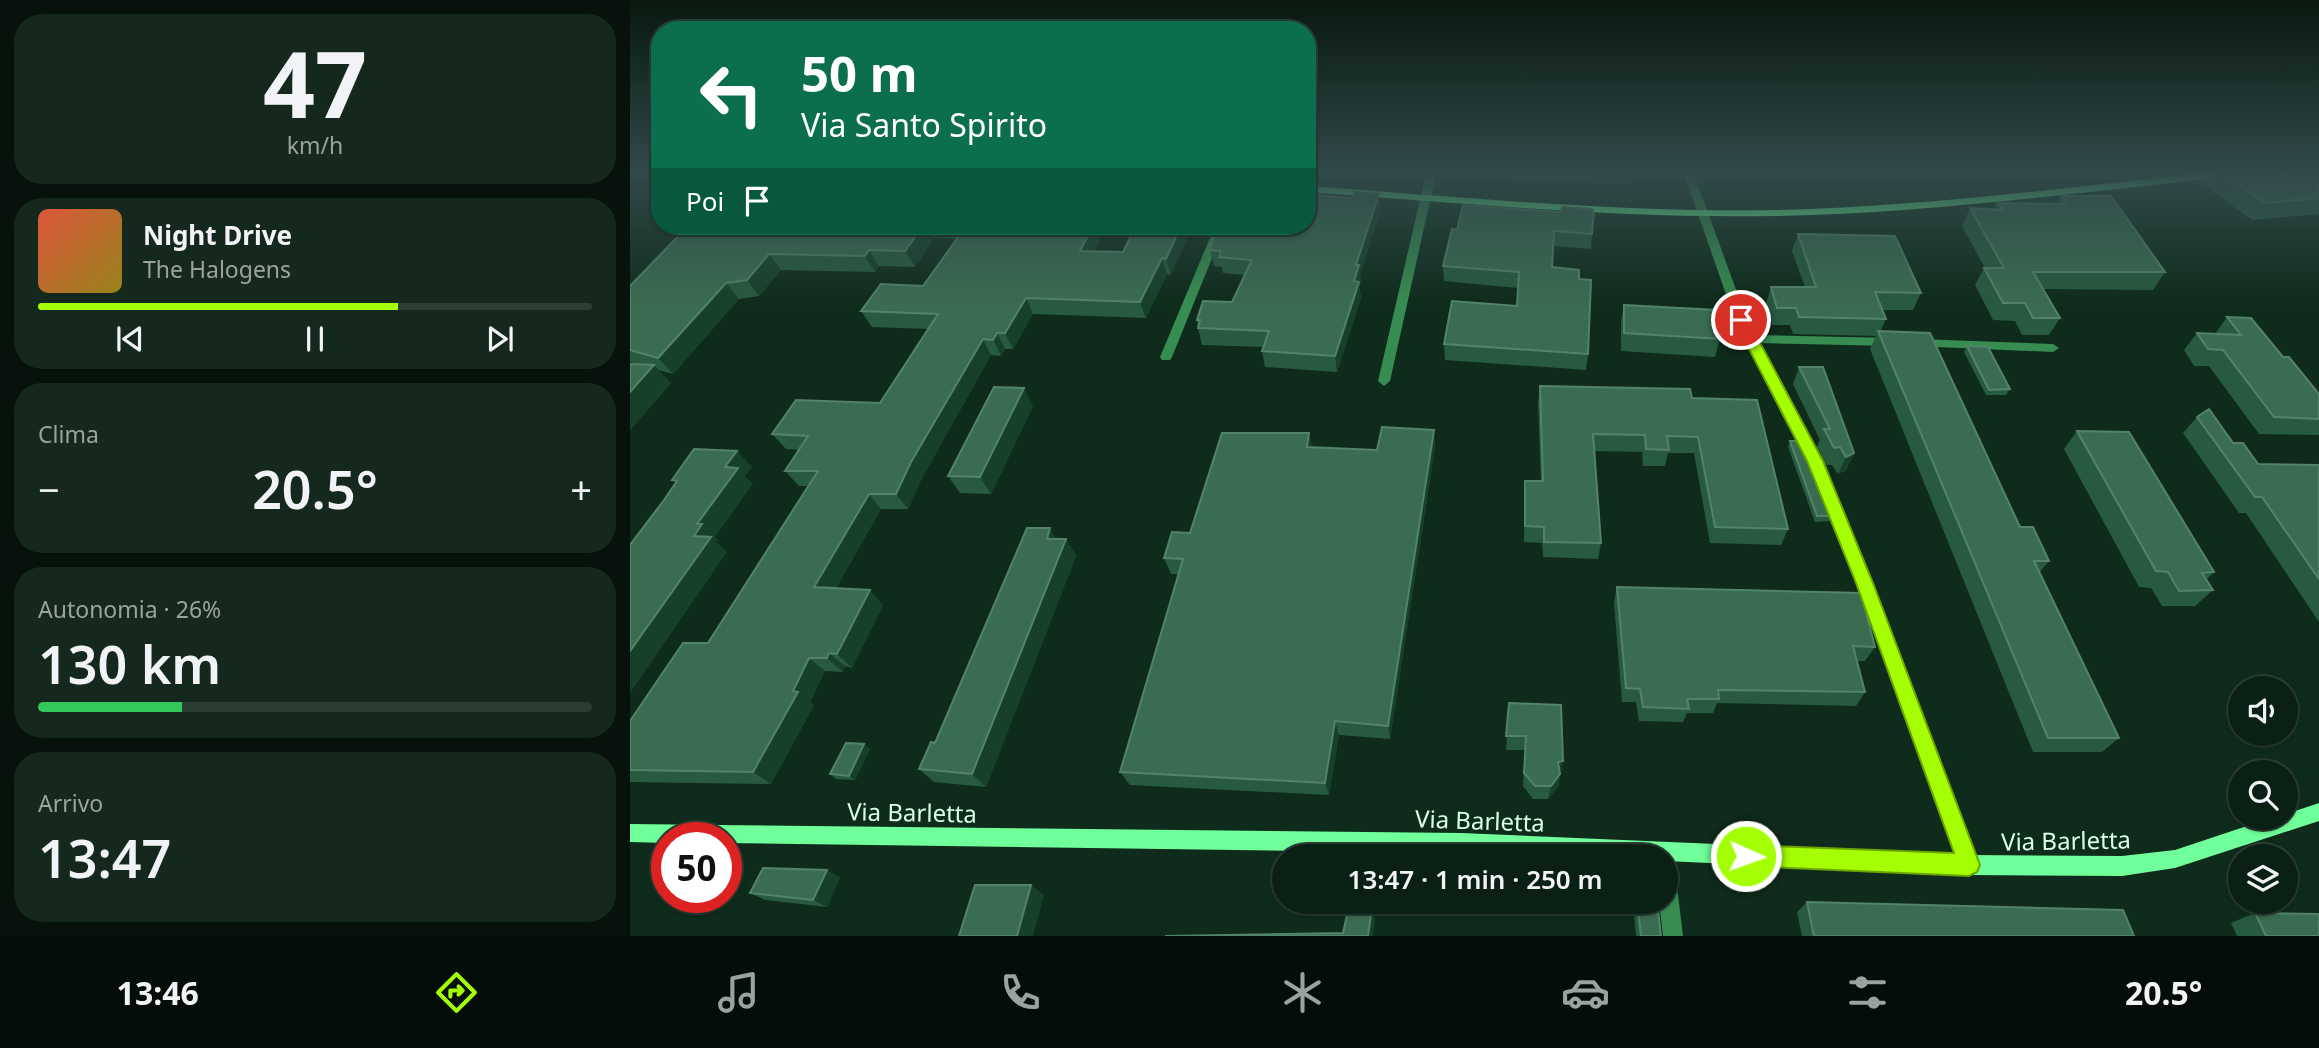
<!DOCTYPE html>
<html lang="it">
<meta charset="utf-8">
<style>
body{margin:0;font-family:"Noto Sans",sans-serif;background:#14281d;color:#f1f3f6;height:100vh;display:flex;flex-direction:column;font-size:26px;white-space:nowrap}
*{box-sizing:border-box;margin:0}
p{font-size:23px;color:#9aa3a0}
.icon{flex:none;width:38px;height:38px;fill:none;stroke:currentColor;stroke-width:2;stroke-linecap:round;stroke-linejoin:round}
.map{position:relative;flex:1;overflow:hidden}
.details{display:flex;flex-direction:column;gap:14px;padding:14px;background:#06120b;width:630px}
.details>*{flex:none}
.guide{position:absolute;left:21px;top:21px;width:665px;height:214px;border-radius:28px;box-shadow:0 2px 5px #0004,0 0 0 2px #2b3e34;background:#0b6e4f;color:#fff;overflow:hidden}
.tools{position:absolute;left:1598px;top:676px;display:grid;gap:14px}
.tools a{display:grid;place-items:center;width:70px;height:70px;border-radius:50%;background:#0b2014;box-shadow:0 2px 5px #0004,0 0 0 2px #2b3e34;font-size:35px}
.speed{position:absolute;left:21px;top:822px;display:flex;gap:14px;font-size:35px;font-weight:700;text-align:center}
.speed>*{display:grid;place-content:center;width:91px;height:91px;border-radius:50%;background:#0b2014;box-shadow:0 2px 5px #0004,0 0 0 2px #2b3e34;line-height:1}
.speed .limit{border:10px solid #d22;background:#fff;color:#111}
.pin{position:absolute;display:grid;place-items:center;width:60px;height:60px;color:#fff;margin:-30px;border:4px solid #fff;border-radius:50%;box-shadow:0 2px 7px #0007}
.me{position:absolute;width:77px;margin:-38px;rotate:92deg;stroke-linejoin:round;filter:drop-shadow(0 0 5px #0008)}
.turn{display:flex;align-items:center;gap:24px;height:147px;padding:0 35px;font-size:32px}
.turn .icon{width:91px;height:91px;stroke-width:2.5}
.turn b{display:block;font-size:49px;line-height:60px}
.then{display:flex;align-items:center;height:66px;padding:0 35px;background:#0003;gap:14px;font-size:26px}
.big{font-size:52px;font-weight:600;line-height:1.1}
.details .widget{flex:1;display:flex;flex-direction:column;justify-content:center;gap:10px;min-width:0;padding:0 24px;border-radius:28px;background:#14281d}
.details .dial{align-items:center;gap:0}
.dial b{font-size:91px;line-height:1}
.song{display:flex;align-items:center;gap:21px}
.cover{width:84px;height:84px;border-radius:10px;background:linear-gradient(135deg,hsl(10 70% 55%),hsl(50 70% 35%))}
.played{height:7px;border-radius:4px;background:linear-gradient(90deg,#a4ff05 65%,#2b3e34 65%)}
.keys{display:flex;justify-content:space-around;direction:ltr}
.heat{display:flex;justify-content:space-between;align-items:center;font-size:38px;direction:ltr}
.charge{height:10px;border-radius:5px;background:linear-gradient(90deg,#34c759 26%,#2b3e34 0)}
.trip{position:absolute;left:642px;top:844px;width:406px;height:70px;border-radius:35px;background:#0b2014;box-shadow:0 2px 5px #0004,0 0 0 2px #2b3e34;font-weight:600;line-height:70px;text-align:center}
.menu{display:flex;height:112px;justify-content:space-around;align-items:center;background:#040d08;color:#9aa3a0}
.menu .icon{width:49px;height:49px}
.menu .selected{color:#a4ff05}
.menu b{font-size:32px;color:#f1f3f6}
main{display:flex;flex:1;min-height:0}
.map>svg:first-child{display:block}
</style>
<main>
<section class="details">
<div class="widget dial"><b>47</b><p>km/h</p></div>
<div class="widget">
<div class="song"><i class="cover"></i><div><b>Night Drive</b><p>The Halogens</p></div></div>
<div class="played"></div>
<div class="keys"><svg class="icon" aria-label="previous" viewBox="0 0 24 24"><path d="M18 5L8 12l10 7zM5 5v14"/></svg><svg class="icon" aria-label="pause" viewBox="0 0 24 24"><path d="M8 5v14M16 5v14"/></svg><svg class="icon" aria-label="next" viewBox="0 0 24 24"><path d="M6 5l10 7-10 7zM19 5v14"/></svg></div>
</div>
<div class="widget"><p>Clima</p>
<div class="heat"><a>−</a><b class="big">20.5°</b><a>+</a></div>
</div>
<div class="widget"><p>Autonomia · 26%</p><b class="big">130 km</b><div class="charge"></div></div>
<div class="widget"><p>Arrivo</p><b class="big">13:47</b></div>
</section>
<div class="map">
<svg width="1689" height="936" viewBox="0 0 1689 936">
<rect width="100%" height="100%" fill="#0f2b1b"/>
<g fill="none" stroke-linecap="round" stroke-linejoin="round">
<path fill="#378d51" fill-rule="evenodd" d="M796,174H806L760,381L754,386L748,381Z
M1054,174H1064L1117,320L1125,335L1261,338L1267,342L1261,346L1129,343L1192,461L1243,583L1349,865L1346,872L1339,875L1332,872L1329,865L1227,583L1178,461L1105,320Z
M585,226H595L542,357L540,360H532L530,357Z
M1288,339L1423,344L1429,348L1423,352L1284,346L1282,343Z
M1036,868L1043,871L1046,878L1053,936H1033L1029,901H1036Z"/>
<path fill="#70ff9a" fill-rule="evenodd" d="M1564,174H1599L1594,177C1445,193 1296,213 1147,216C990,219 833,203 677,192V186C834,197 990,213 1147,210C1287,207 1425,189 1564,174Z
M1689,803V821L1545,868L1492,876L1339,875L1036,861V856L96,843V838H37V843L0,842V824L832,833L1339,855L1492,856L1545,850L1644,817H1656V814Z"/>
</g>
<path fill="#275a3f" d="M852,174H997L996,184L852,176Z
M1582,174H1689V214L1622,220L1574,185Z
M1431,196L1535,272L1523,290L1413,289L1430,318L1419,335H1392L1385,321L1363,320L1345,285L1354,268H1355L1332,226L1340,208L1364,209L1367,203L1426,204Z
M750,210L730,275L731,281L729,287L731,298L707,372L635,367L632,351L633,347L572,345L568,328V326L567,320L602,302L615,275L593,273L592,267L584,266L580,250Z
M929,212L962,234L961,249L923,246L922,267L949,279L958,354L956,370L815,360L814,344L887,306L888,288L814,281L813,266L827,230Z
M45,226H172L165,233L185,234L192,226H476L464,251L493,252L562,226L541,275L537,274L516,318L403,314L383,349H375L371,356L361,355L292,478L278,509H251L206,588L253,605L222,668L215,666L213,672L195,671L180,702L184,705L141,784L0,782V721L78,643L178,486H169L155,471L169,450L156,449L142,434L250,403L298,329L242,327L231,311L293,286L326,239L304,238L285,267L249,266L245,272L151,270L129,296L109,299L43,374L28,370L41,383L0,430V364L10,365L0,362V286L51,234Z
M1168,234L1291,293L1283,310H1252L1256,319L1250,332L1390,527L1419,561L1410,572L1489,738L1472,752H1403L1240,349L1246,336L1163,334L1160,325H1142L1136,304L1141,287H1175L1162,251Z
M994,305L1090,339L1085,357L991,351V322Z
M1597,317L1653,357L1689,394V435L1629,434L1579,366H1564L1554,350L1567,333L1585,334Z
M1337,346L1380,389L1376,395H1356L1334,352Z
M1169,367L1224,453L1216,470L1208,474L1202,465H1196L1187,446L1190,440L1163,384Z
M910,386L1062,398L1158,529L1151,545L1080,543L1064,453H1038L1035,466H1013L1012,452L964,451L971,543L968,559L913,557L912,543L894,542L895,481H911L908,403Z
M403,406L361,494L330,493L318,476Z
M1567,417L1603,443L1628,464L1689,465V622L1616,513H1609L1553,433Z
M804,430L805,447L760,739L709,735L699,795L500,785L490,772L548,574H541L534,558L560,533L679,433L682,447L747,450Z
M1447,431L1584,572L1576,580L1583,590L1565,606H1532L1521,588L1509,587L1434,449Z
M1160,441L1202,516L1199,521L1185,522L1158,447Z
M427,539H436L446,556L356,787L304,782L289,769Z
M987,587L1245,647L1235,661H1227L1235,692L1226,706L1087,703L1083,713H1057L1053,722L1009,721L1006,702H992L984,602Z
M879,703L933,761L928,787L918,799H903L893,786L895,750H876Z
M234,744L240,749L225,780L206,779L200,774Z
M210,877L197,907L135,900L120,893Z
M1003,901H1027L1031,936H1006Z
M1177,902L1504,936H1172L1167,912Z
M1625,913L1689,936H1607L1601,923Z"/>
<path fill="#164029" d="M749,194L750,210L730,275L731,281L729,287L731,298L707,372L705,356L724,281L726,265Z
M147,226H172L151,249L140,233Z
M293,226H298L304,238L285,267L275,251Z
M463,226H476L457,267L450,251Z
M551,226H562L541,275L536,259Z
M239,250L249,266L245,272L235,256Z
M139,254L151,270L129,296L117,280Z
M532,258L537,274L516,318L510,302Z
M96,283L109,299L43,374L28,358Z
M396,298L403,314L383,349L375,333Z
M367,333L375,349L371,356L363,340Z
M353,339L361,355L292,478L278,509L266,494L281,462Z
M24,365L41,383L0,430V392Z
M394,388L403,406L361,494L350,477Z
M804,430L805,447L760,739L758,726Z
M679,433L683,450L677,447Z
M107,451L122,467L115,476L123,484L85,537L88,540L86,542L97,552L0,693V651L64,536L67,524L95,467Z
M1224,453L1216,470L1208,474L1216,457Z
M239,494L251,509L199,601L184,587Z
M420,528L430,545L417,539Z
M436,539L446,556L356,787L342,774Z
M240,590L253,605L222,668L207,654Z
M199,653L215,666L213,672L197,658Z
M179,658L195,671L180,702L184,705L141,784L123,772Z
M705,721L709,735L699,795L695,783Z
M234,744L240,749L225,780L219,776Z
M933,761L928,787L918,799L921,786L928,762Z
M197,870L210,877L197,907L183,900Z
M401,885L414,895L403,936H387Z
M743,901H747L743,936H738Z"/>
<path fill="#3a6c51" stroke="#538369" stroke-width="2" d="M1595,174H1689V198L1635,203Z
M724,192L749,194L726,265H729L724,281L729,282L705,356L632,351L639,331L568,328L570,320H567L573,301L602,302L622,260L589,257L591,251L580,250L588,226H677V195L724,198Z
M1431,196H1481L1535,272H1403L1430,318H1403L1395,303H1373L1354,268H1374L1340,208L1373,210L1367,203L1437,204Z
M833,205L929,212L933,207L961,209L964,212L962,234L924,231L922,267L949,270V279L961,280L958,354L814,344L822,301L887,306L889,272L813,266L822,229L827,230Z
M45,226H147L140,233L185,234L192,226H293L275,251L239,250L235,256L139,254L117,280L96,283L28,358L0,350V286L58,226Z
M336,226H463L450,251L493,252L506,226H551L536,259L532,258L510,302L396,298L375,333H367L363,340L353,339L281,462L266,494H239L184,587L240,590L207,654L199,653L197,658H179L163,691L168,692L123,772L0,770V721L53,643H78L188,471H155L178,436L142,434L166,400L250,403L308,314L231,311L251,284L293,286Z
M1168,234L1265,236L1291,293L1245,292L1256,319L1169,317L1166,308H1147L1141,287H1186Z
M994,305L1087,310L1090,339L994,333Z
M1597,317L1621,318L1653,357H1659L1689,394V419L1644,417L1593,350L1578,349L1567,333L1611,335Z
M1248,331L1300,333L1390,527H1403L1419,561H1404L1489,738H1418Z
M1337,346L1358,347L1380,389L1359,390Z
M0,364L24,365L0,392Z
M1169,367H1193L1224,453L1216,457L1210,447L1204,448L1194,429H1200Z
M910,386L1060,389L1062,398L1127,400L1158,529L1085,527L1068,437L1037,436L1039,450L1016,449L1015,435L963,434L971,543L914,542V527L895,526V481H913Z
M364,387L394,388L350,477L318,476Z
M1579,409L1603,443H1613L1628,464L1689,465V579L1632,497H1625L1567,417Z
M752,427L804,430L758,726L705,721L695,783L490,772L553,559L534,558L542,532L560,533L592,433H679L677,447L747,450Z
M1447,431L1499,432L1584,572L1572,573L1583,590L1549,591L1538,572L1526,571Z
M1160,441H1170L1202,516H1187Z
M64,449L107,451L95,467L108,468L67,524H72L64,536L81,537L0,651V545L34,500L47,481L42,480Z
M397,528H420L417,539H436L342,774L289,769L301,742L305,743Z
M987,587L1231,593L1245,647L1223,646L1235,692L1088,690L1089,699H1057L1059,709L1013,707L1010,689L996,688Z
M879,703L931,705L933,761L928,762L930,774L921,786H905L894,773L896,736H876Z
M216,743L234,744L219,776L200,774Z
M133,868L197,870L183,900L120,893Z
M345,885H401L387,936H329Z
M720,901H743L738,936H535L713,933Z
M1007,901H1027L1031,936H1011Z
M1177,902L1493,910L1504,936H1184Z
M1625,913L1689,914V936H1636Z"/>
<linearGradient id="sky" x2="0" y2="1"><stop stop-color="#08180f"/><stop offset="0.57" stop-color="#314a4a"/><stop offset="1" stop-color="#314a4a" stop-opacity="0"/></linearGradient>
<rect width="1689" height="305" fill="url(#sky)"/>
<path fill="#a4ff05" stroke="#6ba603" stroke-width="2" d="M1111,316L1118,320L1193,461L1243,583L1350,865L1347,872L1339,876L1116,866L1109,863L1106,856L1109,848L1116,845L1324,853L1226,583L1177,461L1104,320Z"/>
<g text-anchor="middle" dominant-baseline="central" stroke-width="7" stroke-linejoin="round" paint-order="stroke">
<g font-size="24" fill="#d9ffe8" stroke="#0f2b1b">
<text transform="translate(282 812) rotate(1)">Via Barletta</text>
<text transform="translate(850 820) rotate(2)">Via Barletta</text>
<text transform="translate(1436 840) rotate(-1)">Via Barletta</text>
</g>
</g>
</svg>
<div class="tools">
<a><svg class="icon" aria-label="sound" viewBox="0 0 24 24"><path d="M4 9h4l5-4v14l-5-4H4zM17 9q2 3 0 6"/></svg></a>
<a><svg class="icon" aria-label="search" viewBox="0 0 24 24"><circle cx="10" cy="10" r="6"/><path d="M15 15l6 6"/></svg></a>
<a><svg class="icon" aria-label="layers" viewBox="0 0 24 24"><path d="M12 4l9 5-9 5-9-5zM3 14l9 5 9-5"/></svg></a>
</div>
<div class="speed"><div class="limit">50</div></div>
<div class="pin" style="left:1111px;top:320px;background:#d93025"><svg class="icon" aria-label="arrive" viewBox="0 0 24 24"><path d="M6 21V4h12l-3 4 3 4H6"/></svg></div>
<svg class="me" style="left:1116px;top:856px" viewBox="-20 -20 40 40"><circle r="17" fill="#a4ff05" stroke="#fff" stroke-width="3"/><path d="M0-11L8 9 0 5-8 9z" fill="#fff"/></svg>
<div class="trip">13:47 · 1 min · 250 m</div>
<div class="guide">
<div class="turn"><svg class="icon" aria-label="left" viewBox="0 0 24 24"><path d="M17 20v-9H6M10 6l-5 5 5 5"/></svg><div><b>50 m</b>Via Santo Spirito</div></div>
<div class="then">Poi<svg class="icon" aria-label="arrive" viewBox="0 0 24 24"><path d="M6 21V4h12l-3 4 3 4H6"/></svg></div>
</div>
</div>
</main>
<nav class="menu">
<b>13:46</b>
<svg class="icon selected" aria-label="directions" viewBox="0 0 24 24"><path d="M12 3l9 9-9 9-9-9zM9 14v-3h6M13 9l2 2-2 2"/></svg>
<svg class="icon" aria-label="music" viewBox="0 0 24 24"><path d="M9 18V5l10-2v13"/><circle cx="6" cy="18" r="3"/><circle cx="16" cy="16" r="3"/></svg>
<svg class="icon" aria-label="phone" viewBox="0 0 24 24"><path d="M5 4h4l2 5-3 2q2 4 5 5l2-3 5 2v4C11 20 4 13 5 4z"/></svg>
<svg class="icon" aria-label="climate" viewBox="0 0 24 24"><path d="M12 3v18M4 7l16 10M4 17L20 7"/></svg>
<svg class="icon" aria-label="car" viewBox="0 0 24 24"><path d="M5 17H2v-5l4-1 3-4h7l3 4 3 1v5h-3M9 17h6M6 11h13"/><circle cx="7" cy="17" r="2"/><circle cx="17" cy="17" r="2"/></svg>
<svg class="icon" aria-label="filters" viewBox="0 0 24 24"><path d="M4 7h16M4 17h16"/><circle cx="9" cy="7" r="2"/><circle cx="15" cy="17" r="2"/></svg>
<b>20.5°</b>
</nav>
